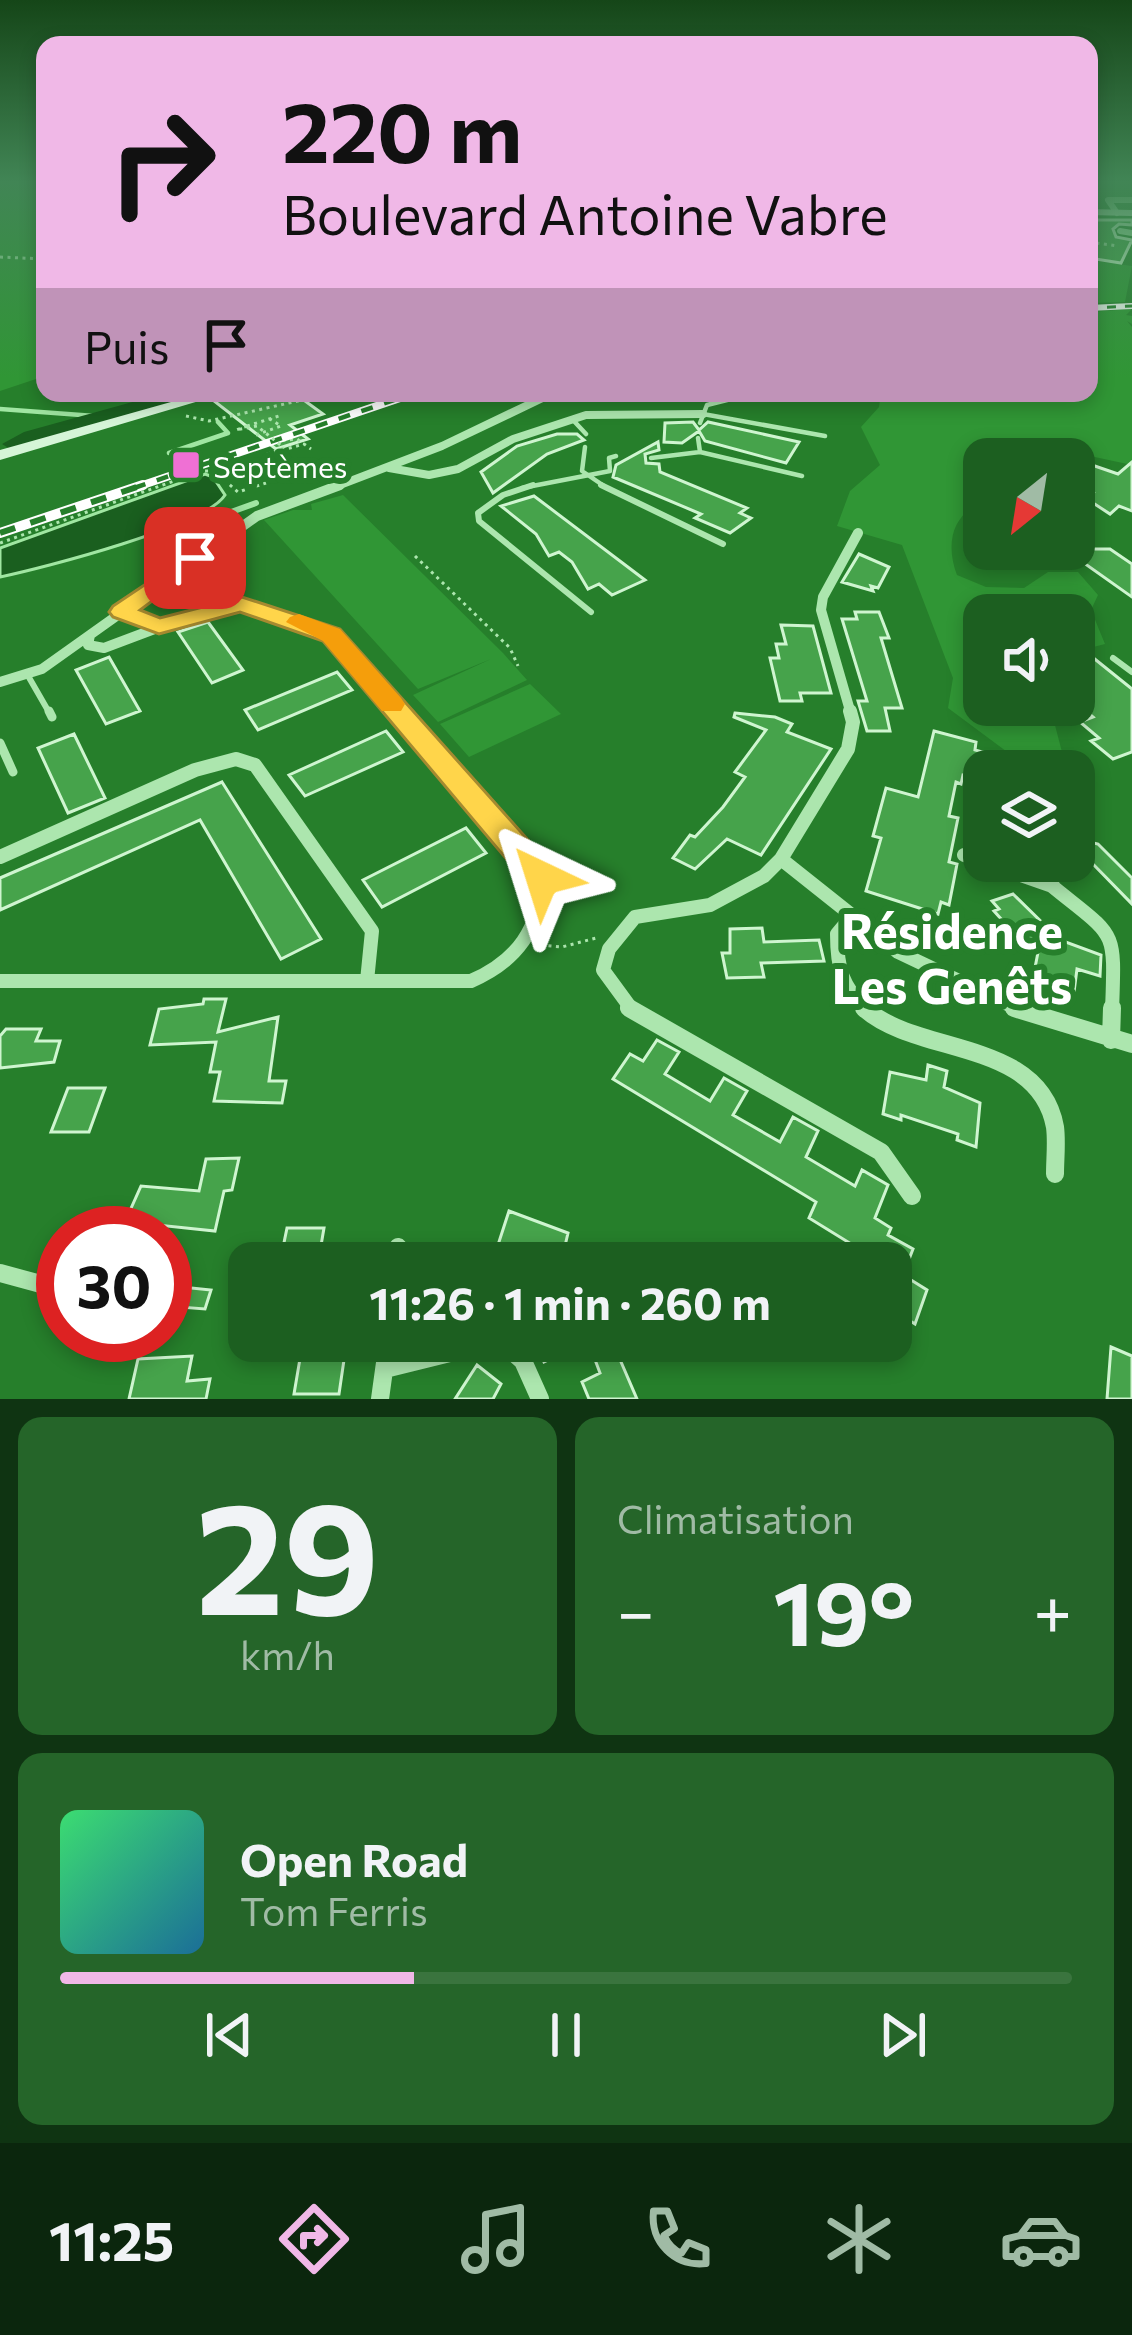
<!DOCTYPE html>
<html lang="fr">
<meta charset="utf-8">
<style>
body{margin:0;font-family:Commissioner,sans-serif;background:#256529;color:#f1f3f6;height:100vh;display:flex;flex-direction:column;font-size:45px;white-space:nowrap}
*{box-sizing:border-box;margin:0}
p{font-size:39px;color:#a0bba5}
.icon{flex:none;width:66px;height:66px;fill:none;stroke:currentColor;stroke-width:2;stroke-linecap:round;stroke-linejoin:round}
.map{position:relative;height:1399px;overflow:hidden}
.side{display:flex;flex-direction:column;gap:18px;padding:18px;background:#0f3412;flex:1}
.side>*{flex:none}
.top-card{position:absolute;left:36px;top:36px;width:1062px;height:366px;border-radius:24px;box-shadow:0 6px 18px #0003;background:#f0b8e7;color:#111;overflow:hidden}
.needle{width:78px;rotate:210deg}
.buttons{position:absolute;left:963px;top:438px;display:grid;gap:24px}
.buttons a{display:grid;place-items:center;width:132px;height:132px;border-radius:24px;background:#1c5f20;box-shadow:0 6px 18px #0003;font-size:60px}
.speed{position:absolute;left:36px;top:1206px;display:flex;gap:24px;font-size:60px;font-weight:700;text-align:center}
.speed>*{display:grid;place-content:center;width:156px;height:156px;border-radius:50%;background:#1c5f20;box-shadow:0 6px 18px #0003;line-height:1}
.speed .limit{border:18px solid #d22;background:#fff;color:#111}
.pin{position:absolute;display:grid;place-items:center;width:102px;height:102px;color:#fff;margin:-51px;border-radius:24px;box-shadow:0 6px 18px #0006}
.me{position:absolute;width:132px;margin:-66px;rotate:319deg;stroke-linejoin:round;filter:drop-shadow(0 0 9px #0008)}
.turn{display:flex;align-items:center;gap:42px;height:252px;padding:0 48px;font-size:54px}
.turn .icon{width:156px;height:156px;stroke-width:2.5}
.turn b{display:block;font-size:84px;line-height:102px}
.then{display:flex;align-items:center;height:114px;padding:0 48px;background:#0003;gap:24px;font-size:45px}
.big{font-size:90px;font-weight:700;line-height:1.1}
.side .widget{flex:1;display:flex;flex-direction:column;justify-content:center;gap:18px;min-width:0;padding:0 42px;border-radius:24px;background:#256529}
.side .dial{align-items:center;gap:0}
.dial b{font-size:156px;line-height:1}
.song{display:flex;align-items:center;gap:36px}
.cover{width:144px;height:144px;border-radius:18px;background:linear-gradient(135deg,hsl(140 70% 55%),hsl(200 70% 35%))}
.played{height:12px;border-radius:6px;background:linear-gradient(90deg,#f0b8e7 35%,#3a743e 35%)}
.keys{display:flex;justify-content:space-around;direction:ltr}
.heat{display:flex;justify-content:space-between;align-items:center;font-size:66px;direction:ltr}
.side .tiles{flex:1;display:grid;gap:18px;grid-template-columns:1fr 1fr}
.widget:last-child{grid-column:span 2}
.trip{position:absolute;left:228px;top:1242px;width:684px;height:120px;border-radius:24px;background:#1c5f20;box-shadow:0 6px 18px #0003;font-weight:700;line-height:120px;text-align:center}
.tab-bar{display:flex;height:192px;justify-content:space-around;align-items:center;background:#0b260d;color:#a0bba5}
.tab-bar .icon{width:84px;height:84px}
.tab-bar .active{color:#f0b8e7}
.tab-bar b{font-size:54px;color:#f1f3f6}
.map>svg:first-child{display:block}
</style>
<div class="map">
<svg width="1132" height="1399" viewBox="0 0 1132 1399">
<rect width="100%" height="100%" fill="#267f2b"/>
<path fill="#309635" d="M0,182H45V203L38,207L45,210V376L0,391Z
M1089,260L1132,266L1125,302L1089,303Z
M1132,309L1126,315L1132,316V324L1127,321L1132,327V465L1090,456L984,459V503C950,513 946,547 957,575L986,587L1024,588L1048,572H1078L1098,595L1091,610L1105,644L1074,652V615H984V705H1047L1051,710L1062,752L1033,771L948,708L953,678L902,545L837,526L850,491L880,465L861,427L879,407L881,393H1089V312Z
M343,495L503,653L527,680L438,722L413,695L491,659L418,689L264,520L293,510H312L311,504Z
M530,684L561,714L469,757L440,724Z"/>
<path fill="#1a5f1f" stroke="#a0e6a2" stroke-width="3" d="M205,474L213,477L225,495C206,526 43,568 0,577V548Z"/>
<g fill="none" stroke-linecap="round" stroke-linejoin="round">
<path stroke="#a0e6a2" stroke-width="4.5" d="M0,409L108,417
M169,453L228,433L218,422"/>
<path stroke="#a0e6a2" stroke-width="6" d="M162,529L187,528L256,503"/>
<path fill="#1a5f1f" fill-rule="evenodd" d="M165,393H204L201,398L46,438L15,452L2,444L24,432Z"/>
</g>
<path fill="#46a34b" stroke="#cff5d0" stroke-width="3" d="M1089,220H1132V225L1119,224L1113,229L1116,237L1132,240L1121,263L1089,258Z
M242,393H294L323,414L290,425L308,439L276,449L214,401Z
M693,422L699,430L708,422L799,442L786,463L705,441L699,431L682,443L664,442L665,423Z
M557,434H577L584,440L547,454L493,493L481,472L517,446Z
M658,442L659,450L645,454L646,463L659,464L660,472L747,508L740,513L751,518L730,533L695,518L701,514L613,477L616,465Z
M1132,462V511L1119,506L1110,514L1087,499L1093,493L1074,486V475L1089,464L1118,474Z
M534,496L645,580L612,595L599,584L588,589L572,562L559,552L549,556L536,534L501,506Z
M1074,536L1092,549H1110L1132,564V597L1074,556Z
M859,554L889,567L878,588L871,586L873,591L842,582Z
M855,612H879L889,638H881L902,708H885L890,731H867L858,701H867L842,619H857Z
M208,622L243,670L212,683L178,632Z
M781,625L813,626L831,693H800L802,701H780L770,658H779L776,644H786Z
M1091,656L1132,689V752L1113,759L1091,741L1099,738L1080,722L1093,717L1074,701V661Z
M109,657L140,711L106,724L76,670Z
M337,672L352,690L258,730L245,710Z
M735,713L775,717L792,724L787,732L831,749L761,855L727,839L695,869L673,858L690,835L695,837L723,807L745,777L735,772L766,730L734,717Z
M386,731L403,752L305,796L289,775Z
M934,731L976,742L975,750L1032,766L1031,771H984V780L963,775L961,784L956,782L949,816L958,818L949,862L957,864L949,905L941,902L938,914L866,891L881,838L873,836L886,788L918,797Z
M74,734L105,798L68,813L38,748Z
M222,782L321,939L281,959L200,820L0,910V878Z
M466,828L486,853L382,907L363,880Z
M1074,838L1098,844L1132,878V904L1091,862L1074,857Z
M1013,894L1060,940L1101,955L1100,976L1077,969L1074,992L1033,978L1041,937L1021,941L994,911L999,909L992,901Z
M762,928L764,942L819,940L824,961L761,963L764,977L727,978L722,953H730V929Z
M204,999H226L218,1032L278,1017L269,1081H286L282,1103L214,1101L220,1072H210L216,1042L150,1045L159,1009L203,1004Z
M6,1029H41L36,1041H60L54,1062L0,1068V1036Z
M657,1040L679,1052L665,1074L710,1101L724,1078L747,1091L733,1115L780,1142L793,1117L818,1131L806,1157L855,1186L862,1170L888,1185L875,1218L891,1228L888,1235L913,1249L903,1275L927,1290L915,1324L891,1309V1263H882L809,1218L816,1202L613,1079L630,1054L643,1061Z
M928,1065L947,1071L944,1087L980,1103L976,1147L957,1140L958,1134L901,1115V1120L883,1114L890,1072L926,1080Z
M68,1088H105L89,1132H51Z
M239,1158L232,1190L224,1191L215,1231L158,1225L155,1233H120L141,1186L199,1191L206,1159Z
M509,1211L568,1233L561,1263H527L496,1251Z
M287,1228H324L318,1263L280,1262Z
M172,1286L211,1290L205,1309L166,1306Z
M303,1341H319L317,1353H345L339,1394H294Z
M536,1341H612L637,1399H589L582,1382L600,1373L588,1341L544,1362Z
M1111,1347L1132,1356V1399H1107Z
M192,1356L187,1381L210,1379L206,1399H129L138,1359Z
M477,1365L501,1384L493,1399H455Z"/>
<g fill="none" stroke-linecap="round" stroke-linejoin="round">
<path stroke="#ace6ae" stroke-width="3" stroke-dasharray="3 4.5" stroke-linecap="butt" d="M1089,242L1118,246
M0,257L45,259
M186,416L209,421L320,396
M247,426L282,415
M256,435L281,426L270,419
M275,441L297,439L311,449
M284,448L265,455L304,444
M0,543L202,471H214L238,492L266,483
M415,556L510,648L518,666
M541,945L562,947L596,938"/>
<path stroke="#ace6ae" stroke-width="4.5" d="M703,414L825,436
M572,419L586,434
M700,423L707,405L755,393
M585,447L582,471L607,488
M700,452L802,476
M651,458L700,452L698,438
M522,488L610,471L609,458L616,456"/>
<path stroke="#ace6ae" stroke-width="6" d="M533,485L503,495L478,513L479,521L591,612
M601,485L723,544
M1113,658L1132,672
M27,674L50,714"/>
<path stroke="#ace6ae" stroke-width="9" d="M49,711L52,717
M0,743L13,772"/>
<path stroke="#ace6ae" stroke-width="6" d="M1117,213L1108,200H1132
M1120,231L1132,233"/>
<path stroke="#ace6ae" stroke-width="8" d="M389,468L429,475L458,469L513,439L586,415L703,414
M332,488L442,446L553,393"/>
<path stroke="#ace6ae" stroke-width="10" d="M121,612L159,627
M90,635L88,645L104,648L205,610L242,605L332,635L400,714
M0,682L42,669L257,516L340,485
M851,714L821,610L823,597L858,533"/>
<path stroke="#ace6ae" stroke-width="14" d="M964,855L1052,886
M0,857L195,770L236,759L255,765L372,931L367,981
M781,859L898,952L1022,1011
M1054,861L1052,886C1117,939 1115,926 1112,1011
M852,916L837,934C837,969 842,986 867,1011
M0,981H471C517,961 540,929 542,878L398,711
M633,1011L603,970L609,949L635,917L710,905L764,876L781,859L848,749L853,722L850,711"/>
<path stroke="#ace6ae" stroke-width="18" d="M629,1008L881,1152L912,1196
M864,1008C917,1056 1039,1038 1055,1127C1057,1142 1055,1159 1055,1174
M1014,1008L1132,1044
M1111,1040L1112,1008
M396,1263L398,1247
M0,1273L63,1290
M385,1369L466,1349L505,1345L523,1361L540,1399
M380,1399L388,1341"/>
<path fill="#d5f5d7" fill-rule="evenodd" d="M1089,209L1132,210V216L1089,215Z
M203,393H226L0,460V450Z"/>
<defs>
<path id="rail-far2" d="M1089,308L1132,306"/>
<path id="rail-far1" d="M134,488L415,393"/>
<path id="rail" d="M0,533L143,485"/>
</defs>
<use href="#rail-far2" stroke="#fff" stroke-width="6"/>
<use href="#rail-far1" stroke="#fff" stroke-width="8"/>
<use href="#rail" stroke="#fff" stroke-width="10"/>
<use href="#rail-far2" stroke="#267f2b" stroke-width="3" stroke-dasharray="9" stroke-linecap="butt"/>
<use href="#rail-far1" stroke="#267f2b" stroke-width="4.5" stroke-dasharray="12" stroke-linecap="butt"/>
<use href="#rail" stroke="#267f2b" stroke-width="6" stroke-dasharray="16" stroke-linecap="butt"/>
<path stroke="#ace6ae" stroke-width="3" stroke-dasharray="3 4.5" stroke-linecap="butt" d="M247,426L236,430L257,426L284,448"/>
</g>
<linearGradient id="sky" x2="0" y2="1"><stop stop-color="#154618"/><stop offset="0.48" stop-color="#418555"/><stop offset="1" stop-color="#418555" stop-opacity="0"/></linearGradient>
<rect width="1132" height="378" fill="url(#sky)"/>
<path fill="#ffd54a" stroke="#a68a30" stroke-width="3" d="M195,551L203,553V563L140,610L160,618L242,597L340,629L553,868L558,878L553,887L542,890L530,887L323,641L240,612L159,634L113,617L109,612L113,606Z"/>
<path fill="#f59e0b" d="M299,614L340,629L401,698L405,704L401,711H382L323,641L286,622L290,617Z"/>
<rect fill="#ef70d4" stroke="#267f2b" stroke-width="4.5" x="171" y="450" width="30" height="30" rx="6"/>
<g text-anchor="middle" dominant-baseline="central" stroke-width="12" stroke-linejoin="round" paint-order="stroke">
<g font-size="30" fill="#fff" stroke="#267f2b" text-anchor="start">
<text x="213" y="465">Septèmes</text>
</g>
<g font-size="48" font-weight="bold" fill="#fff" stroke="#267f2b">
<text x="952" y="929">Résidence<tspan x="952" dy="55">Les Genêts</tspan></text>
</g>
</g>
</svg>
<div class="buttons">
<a><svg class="needle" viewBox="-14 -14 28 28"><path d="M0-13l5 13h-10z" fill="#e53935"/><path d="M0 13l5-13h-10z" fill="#a0bba5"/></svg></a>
<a><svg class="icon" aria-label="sound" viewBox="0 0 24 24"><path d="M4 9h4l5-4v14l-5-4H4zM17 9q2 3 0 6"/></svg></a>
<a><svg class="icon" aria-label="layers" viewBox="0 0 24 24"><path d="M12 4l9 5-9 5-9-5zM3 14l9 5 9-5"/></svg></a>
</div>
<div class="speed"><div class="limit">30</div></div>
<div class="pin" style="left:195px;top:558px;background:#d93025"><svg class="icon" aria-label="arrive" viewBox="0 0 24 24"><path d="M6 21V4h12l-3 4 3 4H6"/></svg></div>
<svg class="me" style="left:542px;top:878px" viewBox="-20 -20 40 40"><path d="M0-17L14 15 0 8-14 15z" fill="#ffd54a" stroke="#fff" stroke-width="4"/></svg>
<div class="trip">11:26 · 1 min · 260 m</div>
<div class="top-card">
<div class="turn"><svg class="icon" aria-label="right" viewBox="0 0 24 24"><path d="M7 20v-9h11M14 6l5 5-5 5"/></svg><div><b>220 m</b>Boulevard Antoine Vabre</div></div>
<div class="then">Puis<svg class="icon" aria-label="arrive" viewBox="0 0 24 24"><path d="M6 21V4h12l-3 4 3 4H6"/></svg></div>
</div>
</div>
<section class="side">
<div class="tiles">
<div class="widget dial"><b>29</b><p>km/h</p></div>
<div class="widget"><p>Climatisation</p>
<div class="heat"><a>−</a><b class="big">19°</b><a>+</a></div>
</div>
<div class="widget">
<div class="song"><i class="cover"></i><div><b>Open Road</b><p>Tom Ferris</p></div></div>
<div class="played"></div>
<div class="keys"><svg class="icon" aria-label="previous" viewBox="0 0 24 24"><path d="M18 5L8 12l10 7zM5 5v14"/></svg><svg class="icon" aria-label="pause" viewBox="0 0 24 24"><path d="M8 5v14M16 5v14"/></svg><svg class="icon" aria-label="next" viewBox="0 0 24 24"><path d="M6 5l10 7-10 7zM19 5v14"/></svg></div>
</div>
</div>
</section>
<nav class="tab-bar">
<b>11:25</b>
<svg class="icon active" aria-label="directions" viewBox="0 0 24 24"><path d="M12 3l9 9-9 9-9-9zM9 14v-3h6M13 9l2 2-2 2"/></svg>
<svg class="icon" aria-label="music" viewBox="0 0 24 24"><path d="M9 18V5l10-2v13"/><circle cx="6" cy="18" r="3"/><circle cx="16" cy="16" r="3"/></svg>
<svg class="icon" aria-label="phone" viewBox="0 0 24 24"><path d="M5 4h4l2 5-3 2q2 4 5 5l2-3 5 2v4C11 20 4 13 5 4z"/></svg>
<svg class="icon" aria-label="climate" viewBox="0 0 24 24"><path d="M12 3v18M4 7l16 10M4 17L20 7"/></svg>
<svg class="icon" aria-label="car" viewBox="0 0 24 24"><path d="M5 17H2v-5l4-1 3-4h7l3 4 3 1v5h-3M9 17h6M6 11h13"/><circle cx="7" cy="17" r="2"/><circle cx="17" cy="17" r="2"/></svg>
</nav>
